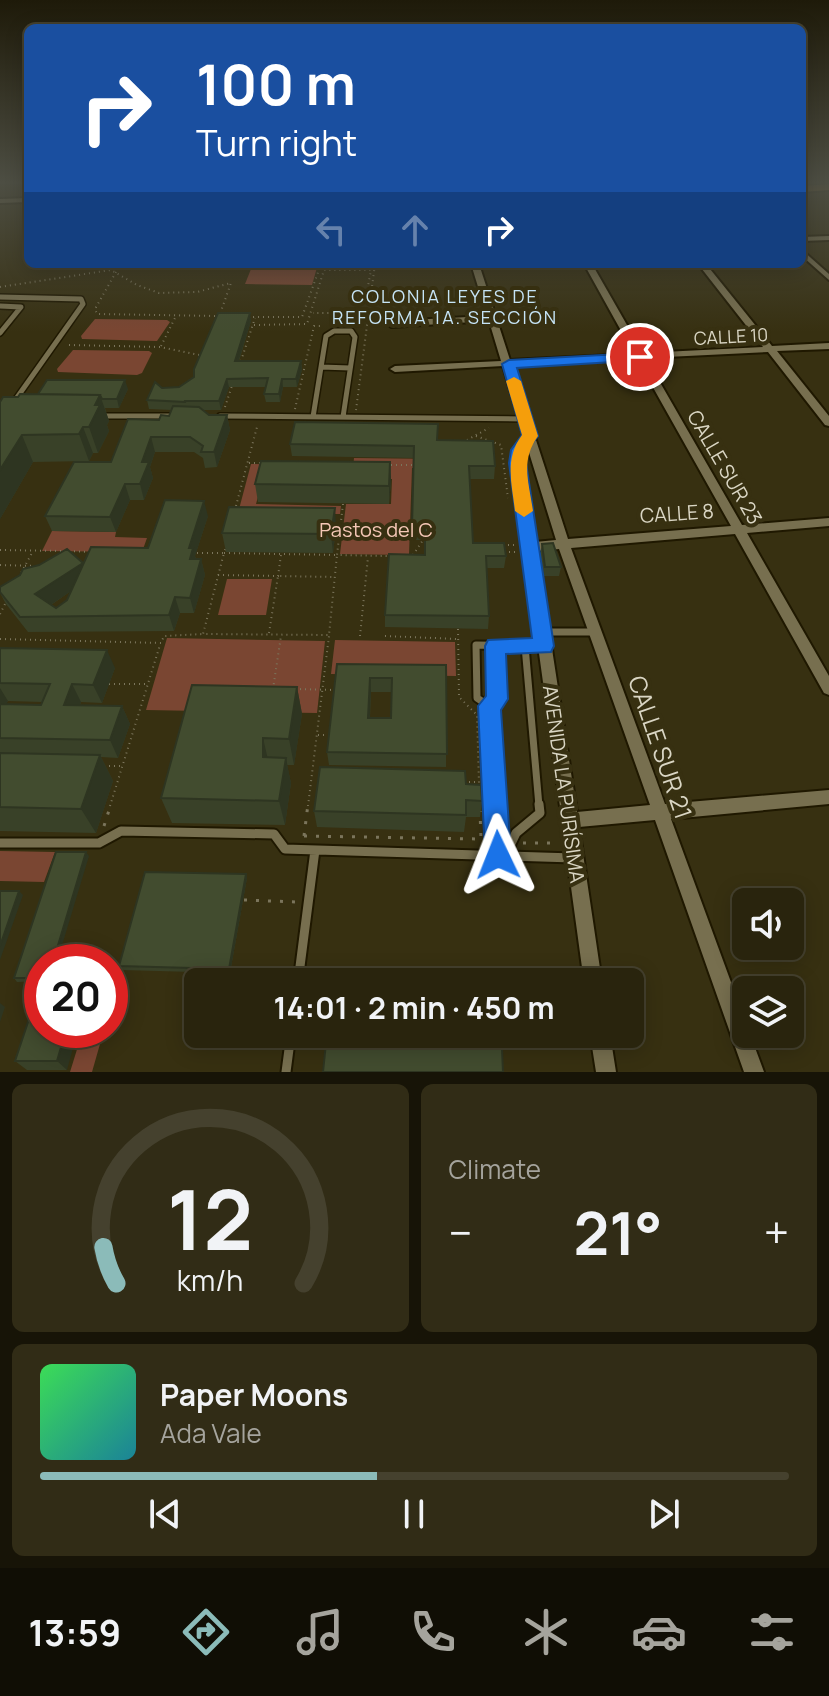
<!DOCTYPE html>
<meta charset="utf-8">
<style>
body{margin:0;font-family:Manrope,sans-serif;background:#312c16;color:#f1f3f6;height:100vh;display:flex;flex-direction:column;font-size:30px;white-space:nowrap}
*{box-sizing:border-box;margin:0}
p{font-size:26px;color:#a5a49d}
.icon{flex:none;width:44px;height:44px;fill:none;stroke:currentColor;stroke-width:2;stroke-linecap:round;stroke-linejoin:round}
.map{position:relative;height:1072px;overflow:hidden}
.sheet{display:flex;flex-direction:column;gap:12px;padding:12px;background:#171407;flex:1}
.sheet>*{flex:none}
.top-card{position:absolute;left:24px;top:24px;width:782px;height:244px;border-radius:12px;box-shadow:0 4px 20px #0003,0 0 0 2px #45412e;background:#1a4fa0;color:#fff;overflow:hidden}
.buttons{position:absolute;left:732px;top:888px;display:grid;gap:16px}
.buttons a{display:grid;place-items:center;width:72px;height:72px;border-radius:12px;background:#29240d;box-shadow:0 4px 20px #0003,0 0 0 2px #45412e;font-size:40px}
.speed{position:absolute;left:24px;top:944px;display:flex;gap:16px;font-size:40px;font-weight:700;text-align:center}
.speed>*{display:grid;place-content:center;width:104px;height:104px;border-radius:50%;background:#29240d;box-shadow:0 4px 20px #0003,0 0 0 2px #45412e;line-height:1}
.speed .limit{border:12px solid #d22;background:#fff;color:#111}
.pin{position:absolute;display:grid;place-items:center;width:68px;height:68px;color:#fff;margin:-34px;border:4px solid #fff;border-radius:50%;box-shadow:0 2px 8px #0007}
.me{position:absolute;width:88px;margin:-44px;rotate:358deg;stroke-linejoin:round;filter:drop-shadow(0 0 6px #0008)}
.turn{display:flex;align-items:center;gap:28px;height:168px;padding:0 40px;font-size:36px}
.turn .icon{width:104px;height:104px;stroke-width:2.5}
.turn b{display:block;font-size:56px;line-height:68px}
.lanes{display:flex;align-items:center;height:76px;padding:0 40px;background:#0003;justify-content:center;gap:40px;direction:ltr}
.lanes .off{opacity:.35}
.big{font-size:60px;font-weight:700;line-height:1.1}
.sheet .tile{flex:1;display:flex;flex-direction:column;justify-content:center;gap:12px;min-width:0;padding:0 28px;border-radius:12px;background:#312c16}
.sheet .dial{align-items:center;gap:0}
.dial svg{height:208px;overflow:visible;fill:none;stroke:#45412e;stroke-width:7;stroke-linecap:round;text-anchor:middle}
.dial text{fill:#f1f3f6;stroke:none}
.song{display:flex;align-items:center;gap:24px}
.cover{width:96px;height:96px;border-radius:12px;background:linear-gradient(135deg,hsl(130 70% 55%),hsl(190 70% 35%))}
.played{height:8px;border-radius:4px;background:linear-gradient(90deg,#8bbbb9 45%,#45412e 45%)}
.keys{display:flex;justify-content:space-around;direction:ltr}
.heat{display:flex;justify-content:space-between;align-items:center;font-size:44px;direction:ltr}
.sheet .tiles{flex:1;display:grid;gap:12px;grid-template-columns:1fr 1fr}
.tile:last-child{grid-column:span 2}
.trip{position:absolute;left:184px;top:968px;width:460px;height:80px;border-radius:12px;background:#29240d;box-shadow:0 4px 20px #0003,0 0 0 2px #45412e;font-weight:700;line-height:80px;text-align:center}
.dock{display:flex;height:128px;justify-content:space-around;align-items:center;background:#100e05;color:#a5a49d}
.dock .icon{width:56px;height:56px}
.dock .on{color:#8bbbb9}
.dock b{font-size:36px;color:#f1f3f6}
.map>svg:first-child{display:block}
</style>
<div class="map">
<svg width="829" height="1072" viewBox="0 0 829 1072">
<rect width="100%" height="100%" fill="#373011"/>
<path fill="#7a4632" d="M253,264H318L312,285L245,284Z
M95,319L167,320L170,322L157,341L82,339L81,336Z
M73,350L149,351L152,353L142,373L137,375L58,372L57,369Z
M354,458L441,459V468H412L409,555L340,554L346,504H391L392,479H352Z
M251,464L346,466L263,478L256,504L341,506L340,514L238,513Z
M52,531L116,532L115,537L147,538L142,552L42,551Z
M227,579H272L266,615H218Z
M167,638L325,641L317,713L146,710Z
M335,640L455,642L456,676L331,674Z
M0,851L55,852L44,882L0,881Z
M83,1030H104L92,1072H70Z"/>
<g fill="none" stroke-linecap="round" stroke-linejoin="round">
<defs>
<path id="service-far2" d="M0,297L81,299L83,304L11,406L0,408
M0,306L21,307L0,333
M321,367L350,368
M100,416H169
M220,416L524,419
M313,417L326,336L334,331H351L355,337L343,417"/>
<path id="service-far1" d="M543,632H596
M495,646L497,699L489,706L495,806
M525,646L539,806
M489,706L477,698L476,645L544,646"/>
<path id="service" d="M495,804L498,855
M0,843H99L121,831L274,834L285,849L574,858
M505,856L516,833L540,813L539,804
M298,982L315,850
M286,1072L291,1034"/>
<path id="minor" d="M28,198V202L0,203V199Z
M829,236V240L802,241V237Z
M802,250L829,274V280L802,256Z
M471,264H479L510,360L634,354L584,264H592L643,353L763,347L698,264H706L772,346L829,343V349L777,351L829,416V426L825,425L768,352L646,358L742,525L829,518V526L747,533L829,676V695L824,693L735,534L571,548L665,804L829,790V804L671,819L746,1023V1034H750L764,1072H744L655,820L579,827L602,982H584L513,463L514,450L524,436L503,366L395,372L390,369L395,366L501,361L489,321L391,327L387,324L391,321L487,316ZM637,359L731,526L568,539L512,366ZM527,446L556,540L535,542L523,463L524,450ZM559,549L650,805L577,812L537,551Z
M590,1034H610L616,1072H596Z"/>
<path id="primary" d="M829,184V190L802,192V186Z"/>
</defs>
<use href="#service-far2" stroke="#1f1800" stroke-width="8"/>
<use href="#service-far1" stroke="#1f1800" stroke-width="11"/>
<use href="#service" stroke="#1f1800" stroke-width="13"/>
<use href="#minor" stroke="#1f1800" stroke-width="4"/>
<use href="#primary" stroke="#1f1800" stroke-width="4"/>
<path stroke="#7b755c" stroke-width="2" stroke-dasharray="1 4" stroke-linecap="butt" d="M116,272L95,309L97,314L217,316
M0,287L111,270L137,285L159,293L197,292L231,283L220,314
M248,317H302L321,264
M254,325L307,324L324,270H371L363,313H313
M69,345L160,347L199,355
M161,346L176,316
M241,361L255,318
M225,407L232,386
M295,409L314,326H322
M356,410L375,264
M476,436L501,445L508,498
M467,440L489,428
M249,463H260
M391,465H416
M343,504L337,555L388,556
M236,506L257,427
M503,545H517
M0,550L63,551
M69,551L91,552
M504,552H518
M197,553H224L226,547
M224,553L337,555L329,635L203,634Z
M413,555L423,540
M0,565L38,566
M218,575L278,576L281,555
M19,577L33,551
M0,614L5,604
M458,629L459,697L477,715L479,784
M269,633L278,576L334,577
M360,636L368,557
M385,636L457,639
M0,639L161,643L164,636L203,634
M109,684H148
M273,689L281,636
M295,689L336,690
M318,735H331
M104,766H122
M464,782H478
M110,806L160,645
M308,806L329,636"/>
<path stroke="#7b755c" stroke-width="3" stroke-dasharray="3 9" stroke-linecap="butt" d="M104,826L111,804
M304,836L481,839L480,811
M304,836L308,804
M523,843H557
M244,900L298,902"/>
<use href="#service-far2" stroke="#776f4f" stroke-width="5"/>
<use href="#service-far1" stroke="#776f4f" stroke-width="7"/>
<use href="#service" stroke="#776f4f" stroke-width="9"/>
<use href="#minor" fill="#776f4f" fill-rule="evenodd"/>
<use href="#primary" fill="#a3762a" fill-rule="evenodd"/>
</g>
<path fill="#394128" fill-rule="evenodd" d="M251,321L239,361H301L302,370L297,387H283L280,402H266L264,394L266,387H229L221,410H203L209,415H227L230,430L217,467L205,468L203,458L194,452H155L150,467L153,478L144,500H130L116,532L52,531L45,516L111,462L159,420L169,416L172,410L149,409L147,400L162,388L179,387L194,377Z
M128,389L119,408H105L109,421L107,425L109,431L98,453H93L89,461L33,462L0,519L18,397L38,394Z
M437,440L495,466L494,479H469L473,543L506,556L504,568H486L489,616L488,629L385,627V615L425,555V540H412L414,458L292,456L290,444Z
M390,462L391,481L389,504L258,502L255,484Z
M208,516L195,556L196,559H201L205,575L194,613H180L174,631L28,632L6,604L0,593V587L83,563L148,548ZM71,591L67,600L56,608L51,605Z
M336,527L333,553L226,552L222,533Z
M542,544L561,567L559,576H544L540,554Z
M0,648L115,668L102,703L81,702L80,705L122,706L130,724L118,758L101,757L113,781L96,833L0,831ZM8,701L42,702L41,705L6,704Z
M337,664L446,665V767L329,765L327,752ZM371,692H392L391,718H370Z
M297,687L302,714L294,765H287L291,783L285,825L172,823L161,798Z
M466,784L482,801L480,817H466L464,832L317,827L314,811Z
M89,856L42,962V981L17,982L14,978Z
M246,874L247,878L230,973L122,970L119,966Z
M35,1001L67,1070H27L15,1061Z"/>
<path fill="#2e3521" d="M250,313L251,321L236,369L235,361Z
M301,361L302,370L297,387L296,379Z
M227,379L229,387L221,410L219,401Z
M282,379L283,387L280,402L279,394Z
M125,380L128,389L119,408L117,399Z
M100,395L109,421L107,425L109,431L98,453L89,427L95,405Z
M227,415L230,430L217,467L214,452Z
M83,427L93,453L89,461L79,434Z
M22,435L33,462L0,519V470Z
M151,437L155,452L150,467L153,478L144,500L140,484L142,462Z
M390,462L391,481L389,504V486Z
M125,484L130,500L116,532L110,517Z
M204,501L208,516L195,556L198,564L190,559L189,548Z
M335,508L336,527L333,553L331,534Z
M201,559L205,575L194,613L190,598Z
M83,563L89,579L43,610L35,594Z
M175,597L180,613L174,631L169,615Z
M107,650L115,668L102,703L93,685Z
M370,678L371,692L369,731L368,718Z
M72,684L81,702L73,723L64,705Z
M297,687L302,714L294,765L289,739Z
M0,688L8,701L0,718Z
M122,706L130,724L118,758L110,740Z
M263,738L269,764L263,757Z
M100,755L113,781L96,833L81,809Z
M286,758L291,783L285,825L279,801Z
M86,852L89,856L57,962H53Z
M246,874L247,878L230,973L229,969Z
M19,891L23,895L0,960V946Z
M0,1003L5,1007L0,1022Z
M66,1030H78L67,1070L57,1061Z"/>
<path fill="#424c2f" stroke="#2e3521" stroke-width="2" fill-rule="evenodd" d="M218,313H250L235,361H301L296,379H282L279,394H264L268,378L227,379L219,401H184L186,402L147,400L155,382L162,388L179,387L194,377V369Z
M47,380H125L117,399H102L100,395L38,394Z
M20,394L100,395L95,405H100L89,427H83L79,434L22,435L0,470V402L3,397H18Z
M173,406L199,407L209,415H227L214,452H201L203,446L190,437H151L142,462H149L140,484H125L110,517L45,516L74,462H111L128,419L159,420L161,415L169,416Z
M295,422L438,424L437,440L493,441L495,466H469L473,543H504L506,556H486L489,616L385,615L389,554L425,555V527H412L414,446L290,444Z
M261,461L390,462L389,486L255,484Z
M165,500L204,501L189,548H193L190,559H201L190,598L175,597L169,615L20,617L0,592V587L20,575L23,569L39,565L67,549L83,563L35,594L56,608L67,600L91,547L148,548Z
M229,507L335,508L331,534L222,533Z
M553,543L561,567H545L542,544Z
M0,648L107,650L93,685L72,684L64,705L122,706L110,740L0,738V704L41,705L50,684L0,683Z
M337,664L446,665L447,754L327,752ZM370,678H392L391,718H368Z
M192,685L297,687L289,739L263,738V757L286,758L279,801L161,798Z
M0,753L100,755L81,809L0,807Z
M320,767L465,771L466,784L481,785L482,801L466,800V815L314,811Z
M56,852H86L53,962H42V978H14Z
M145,872L246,874L229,969L119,966Z
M0,891H19L0,946Z
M35,1001H42V1030H66L57,1061H15Z
M326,1043L502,1049L503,1072H323Z"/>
<linearGradient id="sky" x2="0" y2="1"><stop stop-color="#1e1a09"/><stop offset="0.55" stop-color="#4d4e43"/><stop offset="1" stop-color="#4d4e43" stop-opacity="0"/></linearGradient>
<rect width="829" height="332" fill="url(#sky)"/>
<path fill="#1a73e8" stroke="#114b97" stroke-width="2" d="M640,353L645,354V360L517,368L538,436L527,450L526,463L554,646L551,652L506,654L508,699L501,710L511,855L507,864L498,868L489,864L485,855L478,706L486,696L485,646L488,640L532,638L509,463L511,450L522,435L502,364L509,360Z"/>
<path fill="#f59e0b" d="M514,377L521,381L538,436C520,461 529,482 533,511L524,517L515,511C512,484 504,459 522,435L506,381Z"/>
<g text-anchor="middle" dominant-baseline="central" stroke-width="8" stroke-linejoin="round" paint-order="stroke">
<g font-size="18" letter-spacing="2" fill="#c7e5f7" stroke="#373011">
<text x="445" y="296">COLONIA LEYES DE<tspan x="445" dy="21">REFORMA 1A. SECCIÓN</tspan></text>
</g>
<g font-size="18" fill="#dad6c4" stroke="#373011">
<text transform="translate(731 336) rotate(-3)">CALLE 10</text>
</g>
<g font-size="20" fill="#dad6c4" stroke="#373011">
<text transform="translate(725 467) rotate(60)">CALLE SUR 23</text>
<text transform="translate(677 513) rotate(-4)">CALLE 8</text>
<text transform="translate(564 784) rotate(82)">AVENIDA LA PURÍSIMA</text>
</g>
<g font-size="20" fill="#f6c8b7" stroke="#373011">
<text x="376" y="529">Pastos del C</text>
</g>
<g font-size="24" fill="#dad6c4" stroke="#373011">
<text transform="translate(661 747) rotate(71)">CALLE SUR 21</text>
</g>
</g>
</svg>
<div class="buttons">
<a><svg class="icon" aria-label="sound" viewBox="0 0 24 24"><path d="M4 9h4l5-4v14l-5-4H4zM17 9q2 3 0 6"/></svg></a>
<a><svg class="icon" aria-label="layers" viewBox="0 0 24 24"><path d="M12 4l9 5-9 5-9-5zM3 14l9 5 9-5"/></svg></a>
</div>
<div class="speed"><div class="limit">20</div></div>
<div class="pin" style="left:640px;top:357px;background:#d93025"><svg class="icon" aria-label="arrive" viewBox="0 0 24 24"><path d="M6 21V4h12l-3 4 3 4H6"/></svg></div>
<svg class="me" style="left:498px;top:855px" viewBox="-20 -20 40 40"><path d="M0-17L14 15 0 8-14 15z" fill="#1a73e8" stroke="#fff" stroke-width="4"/></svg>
<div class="trip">14:01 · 2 min · 450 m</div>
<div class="top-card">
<div class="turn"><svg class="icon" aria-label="right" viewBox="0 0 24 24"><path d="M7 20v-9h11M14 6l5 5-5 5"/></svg><div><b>100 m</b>Turn right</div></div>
<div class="lanes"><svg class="icon off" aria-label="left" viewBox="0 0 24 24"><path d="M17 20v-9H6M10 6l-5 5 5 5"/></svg><svg class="icon off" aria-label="ahead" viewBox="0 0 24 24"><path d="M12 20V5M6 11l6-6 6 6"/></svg><svg class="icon" aria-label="right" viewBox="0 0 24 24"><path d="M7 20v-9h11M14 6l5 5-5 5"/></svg></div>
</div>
</div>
<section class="sheet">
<div class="tiles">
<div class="tile dial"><svg viewBox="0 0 100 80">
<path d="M14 69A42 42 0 1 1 86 69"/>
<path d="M14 69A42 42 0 0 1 9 55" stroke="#8bbbb9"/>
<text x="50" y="56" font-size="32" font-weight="700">12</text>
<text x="50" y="72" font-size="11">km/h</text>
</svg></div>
<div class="tile"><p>Climate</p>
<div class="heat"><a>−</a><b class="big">21°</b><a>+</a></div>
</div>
<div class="tile">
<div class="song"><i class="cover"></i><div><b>Paper Moons</b><p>Ada Vale</p></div></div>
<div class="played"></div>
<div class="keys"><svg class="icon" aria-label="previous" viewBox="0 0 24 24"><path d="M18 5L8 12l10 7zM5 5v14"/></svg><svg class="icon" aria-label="pause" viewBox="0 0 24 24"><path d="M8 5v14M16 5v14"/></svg><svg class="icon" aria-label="next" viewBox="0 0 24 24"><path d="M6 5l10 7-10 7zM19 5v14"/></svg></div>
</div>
</div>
</section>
<nav class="dock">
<b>13:59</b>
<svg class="icon on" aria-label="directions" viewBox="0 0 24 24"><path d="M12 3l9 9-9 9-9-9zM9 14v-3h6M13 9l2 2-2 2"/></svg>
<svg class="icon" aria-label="music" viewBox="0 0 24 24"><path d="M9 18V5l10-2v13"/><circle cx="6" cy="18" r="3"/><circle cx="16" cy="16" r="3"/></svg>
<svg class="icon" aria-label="phone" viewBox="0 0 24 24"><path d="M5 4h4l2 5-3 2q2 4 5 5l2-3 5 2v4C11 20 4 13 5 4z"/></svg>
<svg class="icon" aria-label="climate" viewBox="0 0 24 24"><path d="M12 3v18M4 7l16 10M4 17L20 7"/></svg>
<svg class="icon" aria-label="car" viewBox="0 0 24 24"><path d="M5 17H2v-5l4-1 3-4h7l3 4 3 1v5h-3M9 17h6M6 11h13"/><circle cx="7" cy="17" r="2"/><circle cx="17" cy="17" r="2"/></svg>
<svg class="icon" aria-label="filters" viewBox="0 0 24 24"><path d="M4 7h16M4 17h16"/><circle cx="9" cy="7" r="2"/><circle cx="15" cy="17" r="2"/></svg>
</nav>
